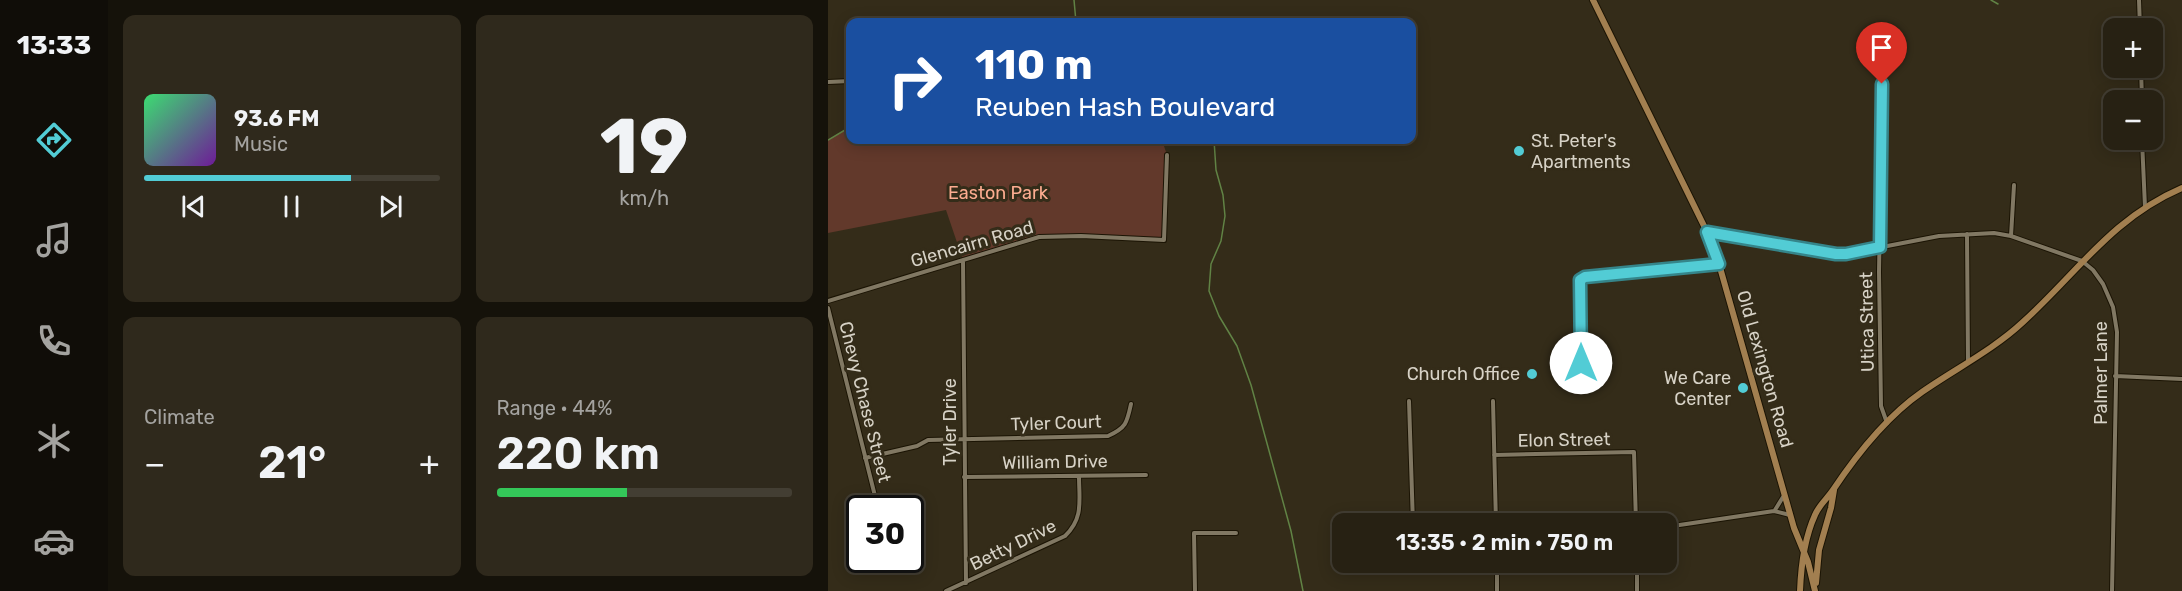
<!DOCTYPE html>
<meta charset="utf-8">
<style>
body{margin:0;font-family:Rubik,sans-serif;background:#2f291c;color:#f1f3f6;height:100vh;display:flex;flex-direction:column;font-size:22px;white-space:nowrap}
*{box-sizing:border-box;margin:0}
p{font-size:20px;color:#a4a3a0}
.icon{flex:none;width:33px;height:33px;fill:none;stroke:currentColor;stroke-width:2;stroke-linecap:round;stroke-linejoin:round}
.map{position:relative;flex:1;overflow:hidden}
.side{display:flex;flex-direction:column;gap:15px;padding:15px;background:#15120a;width:720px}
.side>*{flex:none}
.top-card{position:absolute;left:18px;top:18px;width:570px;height:126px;border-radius:12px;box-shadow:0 3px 15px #0003,0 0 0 2px #433e33;background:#1a4fa0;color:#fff;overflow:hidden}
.buttons{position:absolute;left:1275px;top:18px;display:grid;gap:12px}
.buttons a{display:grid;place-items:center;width:60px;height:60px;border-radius:12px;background:#272113;box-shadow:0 3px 15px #0003,0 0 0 2px #433e33;font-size:30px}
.speed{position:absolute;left:18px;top:495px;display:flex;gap:12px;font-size:30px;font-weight:700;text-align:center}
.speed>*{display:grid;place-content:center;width:78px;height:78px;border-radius:50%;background:#272113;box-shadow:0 3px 15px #0003,0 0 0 2px #433e33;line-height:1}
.speed .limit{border:3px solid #111;border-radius:9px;background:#fff;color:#111}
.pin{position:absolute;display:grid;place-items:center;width:51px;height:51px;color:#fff;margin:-62px -26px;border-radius:50% 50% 50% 0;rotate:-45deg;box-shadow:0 0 6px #0007}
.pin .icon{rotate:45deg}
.me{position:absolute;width:66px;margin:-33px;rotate:0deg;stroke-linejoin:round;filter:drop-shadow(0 0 4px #0008)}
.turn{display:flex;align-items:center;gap:21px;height:126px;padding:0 30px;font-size:27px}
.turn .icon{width:78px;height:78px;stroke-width:2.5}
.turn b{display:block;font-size:42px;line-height:51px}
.big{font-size:45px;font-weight:600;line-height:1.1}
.side .widget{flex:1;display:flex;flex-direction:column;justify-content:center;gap:9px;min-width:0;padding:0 21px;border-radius:12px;background:#2f291c}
.side .dial{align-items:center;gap:0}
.dial b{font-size:78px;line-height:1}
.song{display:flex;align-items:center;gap:18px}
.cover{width:72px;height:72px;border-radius:9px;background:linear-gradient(135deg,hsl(140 70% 55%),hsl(280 70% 35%))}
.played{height:6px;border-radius:3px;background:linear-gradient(90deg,#52ccd5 70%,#433e33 70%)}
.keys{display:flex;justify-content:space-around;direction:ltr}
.heat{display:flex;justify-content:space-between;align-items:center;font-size:33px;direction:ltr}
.charge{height:9px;border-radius:4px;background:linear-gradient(90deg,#34c759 44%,#433e33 0)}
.side .tiles{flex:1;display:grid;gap:15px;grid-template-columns:repeat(2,1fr)}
.trip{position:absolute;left:504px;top:513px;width:345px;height:60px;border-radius:12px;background:#272113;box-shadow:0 3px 15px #0003,0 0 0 2px #433e33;font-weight:600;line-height:60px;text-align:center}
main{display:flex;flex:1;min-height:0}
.tabs{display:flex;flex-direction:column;width:108px;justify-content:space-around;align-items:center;background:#100d08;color:#a4a3a0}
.tabs .icon{width:42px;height:42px}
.tabs .current{color:#52ccd5}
.tabs b{font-size:27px;color:#f1f3f6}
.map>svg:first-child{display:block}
</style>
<main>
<nav class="tabs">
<b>13:33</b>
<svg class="icon current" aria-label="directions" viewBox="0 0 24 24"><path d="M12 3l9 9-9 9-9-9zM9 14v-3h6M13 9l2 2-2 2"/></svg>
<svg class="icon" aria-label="music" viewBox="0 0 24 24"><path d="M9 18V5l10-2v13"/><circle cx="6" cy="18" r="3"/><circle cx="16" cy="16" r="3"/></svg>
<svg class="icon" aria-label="phone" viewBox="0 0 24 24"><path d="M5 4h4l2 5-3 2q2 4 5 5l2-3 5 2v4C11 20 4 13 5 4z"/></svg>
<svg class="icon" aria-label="climate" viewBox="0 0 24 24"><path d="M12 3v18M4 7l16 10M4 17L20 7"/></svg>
<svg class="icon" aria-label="car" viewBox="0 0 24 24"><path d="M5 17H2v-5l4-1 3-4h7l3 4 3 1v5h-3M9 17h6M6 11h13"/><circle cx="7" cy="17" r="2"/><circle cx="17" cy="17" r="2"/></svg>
</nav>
<section class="side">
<div class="tiles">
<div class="widget">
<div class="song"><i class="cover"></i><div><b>93.6 FM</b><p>Music</p></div></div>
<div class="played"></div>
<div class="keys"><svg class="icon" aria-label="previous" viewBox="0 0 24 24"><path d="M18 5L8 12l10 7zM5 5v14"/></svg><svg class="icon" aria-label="pause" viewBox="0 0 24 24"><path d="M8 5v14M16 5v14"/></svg><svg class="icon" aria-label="next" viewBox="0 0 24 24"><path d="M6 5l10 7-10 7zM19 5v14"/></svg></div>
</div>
<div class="widget dial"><b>19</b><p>km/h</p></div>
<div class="widget"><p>Climate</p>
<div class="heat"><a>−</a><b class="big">21°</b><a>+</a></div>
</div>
<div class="widget"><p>Range · 44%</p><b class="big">220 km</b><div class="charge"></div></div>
</div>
</section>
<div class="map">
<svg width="1354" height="591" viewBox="0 0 1354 591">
<rect width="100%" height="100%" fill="#342c19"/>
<path fill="#62392b" d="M22,127V140H334L339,155L336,240L211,237L135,260L118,210L0,233V140Z"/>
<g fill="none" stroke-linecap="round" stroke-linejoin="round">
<path stroke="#618345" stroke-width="1.5" d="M246,0L248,22
M1163,0L1170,4
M0,140L22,127
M386,140L388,170L395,195L397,216L393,241L383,264L381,291L391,316L409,346L423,385L463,531L475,591"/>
<defs>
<path id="street" d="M1311,0L1312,28
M1055,41L1051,272L1053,406L1059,423
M1313,68L1314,100
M0,82L22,81
M1314,140L1317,207
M879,232L1018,254L1111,236L1166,233L1183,236L1254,261L1265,270L1275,284L1285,307L1289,332L1284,591
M1139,234L1140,362
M1183,236L1186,185
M135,260L138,583
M0,301L211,237L253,236L336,240L339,155
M0,308L49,504
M753,363L752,280L757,277L891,264
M1287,376L1354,379
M581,401L585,524
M665,401L668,524
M666,455L806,452L808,524
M37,458L89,446L100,440L280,436C298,428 299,423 303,404
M136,477L318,475
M947,510L955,497
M838,527L946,511L962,515
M669,562V591
M809,562V591
M118,591L237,536C256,518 251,500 251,476
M367,591L366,533H408"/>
<path id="secondary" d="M765,0L879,232L891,264L966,528L980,562L987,591
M988,583L991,550L1003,508L1006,490
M972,591C973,566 976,539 987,515C991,505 999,499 1005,490C1029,454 1058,417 1094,392C1127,369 1165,350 1195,322C1249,273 1284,218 1354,188"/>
</defs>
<use href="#street" stroke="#1b1404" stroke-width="6"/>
<use href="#secondary" stroke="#1b1404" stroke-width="8"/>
<use href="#street" stroke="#817863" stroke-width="4"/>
<use href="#secondary" stroke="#a27f50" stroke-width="6"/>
</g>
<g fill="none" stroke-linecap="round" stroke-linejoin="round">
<defs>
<path id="route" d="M753,363L752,280L757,277L891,264L879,232L1008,254H1018L1052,247L1054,84"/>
</defs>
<use href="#route" stroke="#35858a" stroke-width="15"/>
<use href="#route" stroke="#52ccd5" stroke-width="10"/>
</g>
<g fill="#52ccd5" stroke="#342c19" stroke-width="2">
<circle cx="691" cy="151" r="6"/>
<circle cx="704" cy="374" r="6"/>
<circle cx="915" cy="388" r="6"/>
</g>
<g text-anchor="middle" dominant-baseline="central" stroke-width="6" stroke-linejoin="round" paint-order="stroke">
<g font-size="18" fill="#d7d2c6" stroke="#342c19" text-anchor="end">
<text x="703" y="141" text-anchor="start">St. Peter's<tspan x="703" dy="21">Apartments</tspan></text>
<text x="692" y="374">Church Office</text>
<text x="903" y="378">We Care<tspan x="903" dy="21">Center</tspan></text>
</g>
<g font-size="18" fill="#fcac90" stroke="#342c19">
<text x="170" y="193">Easton Park</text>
</g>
<g font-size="18" fill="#d7d2c6" stroke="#342c19">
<text transform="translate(144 244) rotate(-16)">Glencairn Road</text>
<text transform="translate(1039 322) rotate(-91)">Utica Street</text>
<text transform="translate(937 369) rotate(74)">Old Lexington Road</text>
<text transform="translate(1273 373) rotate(-90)">Palmer Lane</text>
<text transform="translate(37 402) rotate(76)">Chevy Chase Street</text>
<text transform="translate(122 422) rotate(-90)">Tyler Drive</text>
<text transform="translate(228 423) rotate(-2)">Tyler Court</text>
<text transform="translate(736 440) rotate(-1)">Elon Street</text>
<text transform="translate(227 462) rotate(-1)">William Drive</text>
<text transform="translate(185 545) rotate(-26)">Betty Drive</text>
</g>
</g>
</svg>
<div class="buttons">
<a>+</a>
<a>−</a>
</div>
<div class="speed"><div class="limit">30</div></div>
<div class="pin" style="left:1054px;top:84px;background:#d93025"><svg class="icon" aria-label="arrive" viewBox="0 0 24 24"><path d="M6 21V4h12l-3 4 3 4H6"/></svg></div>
<svg class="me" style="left:753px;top:363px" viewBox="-20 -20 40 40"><circle r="19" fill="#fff"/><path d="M0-13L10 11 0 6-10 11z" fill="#52ccd5"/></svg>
<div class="trip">13:35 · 2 min · 750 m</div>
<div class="top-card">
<div class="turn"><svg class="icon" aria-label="right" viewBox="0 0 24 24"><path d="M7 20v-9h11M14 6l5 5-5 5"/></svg><div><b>110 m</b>Reuben Hash Boulevard</div></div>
</div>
</div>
</main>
